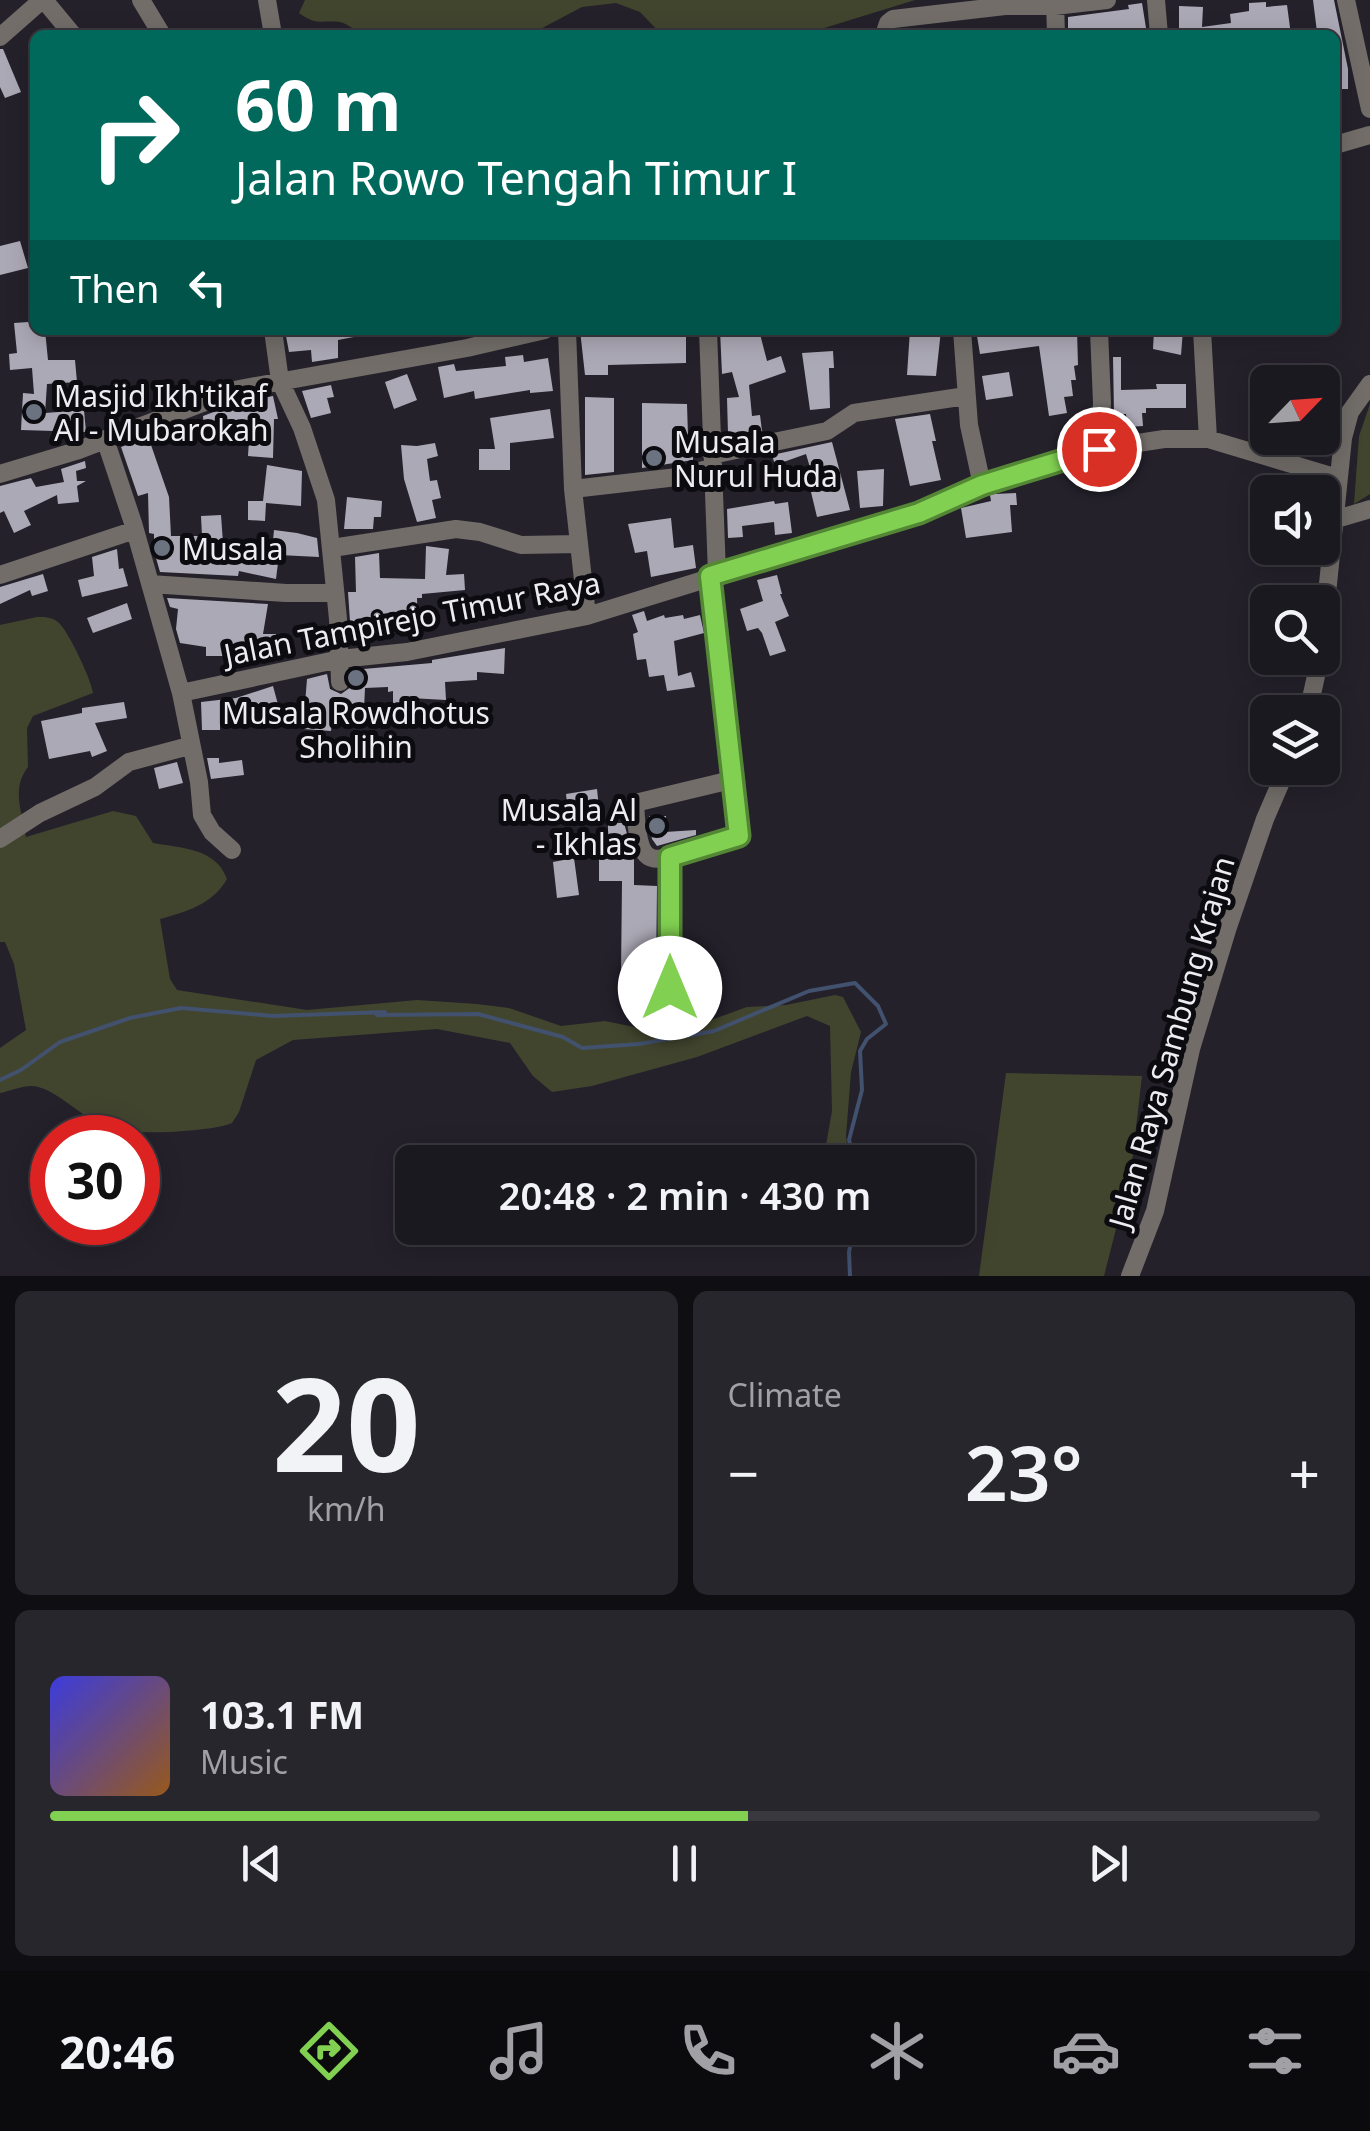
<!DOCTYPE html>
<meta charset="utf-8">
<style>
body{margin:0;font-family:"Noto Sans",sans-serif;background:#28262d;color:#f1f3f6;height:100vh;display:flex;flex-direction:column;font-size:38px;white-space:nowrap}
*{box-sizing:border-box;margin:0}
p{font-size:32px;color:#a0a0a5}
.icon{flex:none;width:55px;height:55px;fill:none;stroke:currentColor;stroke-width:2;stroke-linecap:round;stroke-linejoin:round}
.map{position:relative;height:1276px;overflow:hidden}
.details{display:flex;flex-direction:column;gap:15px;padding:15px;background:#0f0e12;flex:1}
.details>*{flex:none}
.hud{position:absolute;left:30px;top:30px;width:1310px;height:305px;border-radius:15px;box-shadow:0 5px 25px #0003,0 0 0 2px #39383e;background:#00695c;color:#fff;overflow:hidden}
.needle{width:65px;rotate:65deg}
.controls{position:absolute;left:1250px;top:365px;display:grid;gap:20px}
.controls a{display:grid;place-items:center;width:90px;height:90px;border-radius:15px;background:#1b1920;box-shadow:0 5px 25px #0003,0 0 0 2px #39383e;font-size:50px}
.speed{position:absolute;left:30px;top:1115px;display:flex;gap:20px;font-size:50px;font-weight:700;text-align:center}
.speed>*{display:grid;place-content:center;width:130px;height:130px;border-radius:50%;background:#1b1920;box-shadow:0 5px 25px #0003,0 0 0 2px #39383e;line-height:1}
.speed .limit{border:15px solid #d22;background:#fff;color:#111}
.pin{position:absolute;display:grid;place-items:center;width:85px;height:85px;color:#fff;margin:-42px;border:5px solid #fff;border-radius:50%;box-shadow:0 2px 10px #0007}
.me{position:absolute;width:110px;margin:-55px;rotate:0deg;stroke-linejoin:round;filter:drop-shadow(0 0 8px #0008)}
.turn{display:flex;align-items:center;gap:35px;height:210px;padding:0 40px;font-size:45px}
.turn .icon{width:130px;height:130px;stroke-width:2.5}
.turn b{display:block;font-size:70px;line-height:85px}
.then{display:flex;align-items:center;height:95px;padding:0 40px;background:#0003;gap:20px;font-size:38px}
.big{font-size:75px;font-weight:600;line-height:1.1}
.details .tile{flex:1;display:flex;flex-direction:column;justify-content:center;gap:15px;min-width:0;padding:0 35px;border-radius:15px;background:#28262d}
.details .dial{align-items:center;gap:0}
.dial b{font-size:130px;line-height:1}
.song{display:flex;align-items:center;gap:30px}
.cover{width:120px;height:120px;border-radius:15px;background:linear-gradient(135deg,hsl(240 70% 55%),hsl(30 70% 35%))}
.played{height:10px;border-radius:5px;background:linear-gradient(90deg,#81d051 55%,#39383e 55%)}
.keys{display:flex;justify-content:space-around;direction:ltr}
.heat{display:flex;justify-content:space-between;align-items:center;font-size:55px;direction:ltr}
.details .tiles{flex:1;display:grid;gap:15px;grid-template-columns:1fr 1fr}
.tile:last-child{grid-column:span 2}
.trip{position:absolute;left:395px;top:1145px;width:580px;height:100px;border-radius:15px;background:#1b1920;box-shadow:0 5px 25px #0003,0 0 0 2px #39383e;font-weight:600;line-height:100px;text-align:center}
.tabs{display:flex;height:160px;justify-content:space-around;align-items:center;background:#0b0a0d;color:#a0a0a5}
.tabs .icon{width:70px;height:70px}
.tabs .current{color:#81d051}
.tabs b{font-size:45px;color:#f1f3f6}
.map>svg:first-child{display:block}
</style>
<div class="map">
<svg width="1370" height="1276" viewBox="0 0 1370 1276">
<rect width="100%" height="100%" fill="#24212b"/>
<path fill="#42452e" d="M305,0H915L821,29L815,35H662L640,12L616,3L582,7L529,35H363C356,31 348,24 340,22C322,20 316,26 299,13Z
M1370,404V494L1354,504L1359,436Z
M37,617C45,617 54,617 60,624C70,635 91,679 93,693L33,716L27,728L28,767C11,789 22,812 26,837L113,811L136,816L153,843C181,848 216,848 227,879C213,904 186,912 160,919L170,979L177,990L307,1010L417,1000L477,1004L509,1008L561,1026L605,1021L644,1029L658,1017L711,1020L747,1007L786,1005L835,995L843,997L861,1032L851,1072L846,1136L849,1162H823L832,1111L830,1026L807,1016L697,1057L592,1086L552,1092L533,1076L510,1043L437,1029L293,1040L256,1060L239,1112L232,1123C212,1132 127,1136 107,1128C83,1119 54,1086 31,1086C22,1086 10,1091 0,1093V1048L26,1030L14,964L5,942H0V625Z
M1006,1073L1142,1076L1131,1170L1104,1276H979Z"/>
<g fill="none" stroke-linecap="round" stroke-linejoin="round">
<path stroke="#41516e" stroke-width="4" d="M0,1080L21,1070L60,1042L130,1018L181,1008L273,1016L385,1012L377,1015L478,1014L563,1037L582,1048L639,1044L714,1031L809,991L855,983L878,1006L886,1024L867,1039L860,1051L862,1090L849,1140L855,1162
M850,1276L849,1252L854,1228"/>
</g>
<path fill="#aca9b6" d="M1313,0H1334L1348,69V89H1335V35H1320L1317,32Z
M1266,2V7L1287,5L1291,35H1265L1264,32L1179,35V6L1203,7L1202,27L1231,23L1230,14L1249,11V3Z
M1142,3L1146,28L1100,35H1068V17L1129,9L1128,5Z
M0,49H3L21,92L5,98L0,87Z
M20,241L28,268L0,275V246Z
M28,322L35,324V330H45L48,360H75L77,382L47,384L45,413L84,410L86,432L21,430L23,393L34,394L32,368L10,370L9,354L17,353L14,323Z
M358,330L359,336L338,340V358L312,362L311,350L289,352L286,336L309,334V331Z
M580,330H602V337H646V330H686V363L608,365V375H585Z
M720,330H759L767,361L781,356L786,372L749,385L752,416L760,415L762,431L728,434L727,398L739,397L732,372L722,374Z
M910,330H941L936,376L907,375Z
M976,330H1077L1078,365L1074,366L1076,380H1071L1073,396L1064,397L1067,413L1049,416L1039,346L980,354Z
M1154,330H1183L1181,355L1153,349Z
M833,351L834,368H829L830,408L810,410L802,353Z
M523,355L524,362L548,358L553,391L530,393V390L475,399L474,391L444,398L438,367L454,364L456,371L506,366L505,357Z
M1113,357H1121V390L1157,389L1156,384H1186V408H1146V413H1142L1143,426L1127,427L1126,414H1114Z
M1009,372L1013,396L986,400L982,376Z
M407,374L417,400L394,409L385,382Z
M331,385L334,397L327,398L331,413L311,418L302,391Z
M273,396L278,419H274L273,458L248,456L250,425L204,427L203,416L241,402Z
M585,397L614,398V472L585,475Z
M642,403L687,404L688,436H692L693,460L642,468Z
M550,409L554,438L510,443V470H479V449H495L490,418Z
M930,414L936,441H932L941,480L910,486L895,419Z
M157,434L159,444L151,445L169,497L171,536H202L201,516L221,515L223,543L272,551L274,530L297,533L317,538L319,557L279,555L276,579L239,571L238,576L160,572L154,551V534L149,533L148,493L138,496L121,447Z
M832,442L850,510L817,517L811,492L828,489L823,467L811,471L806,454L775,465L772,455Z
M435,443L438,456L427,459L430,481L437,480L441,498L432,500L436,518L417,522L404,479L401,445L417,446Z
M85,461L86,468L76,471L77,481H86L77,486L79,502L58,504L57,495L24,511L31,525L14,533L4,511L0,513V486L31,478L36,487L64,482L61,469Z
M267,465L302,471L301,506L266,503L265,521L248,520V501H263Z
M884,469L883,506L860,508L857,471Z
M1016,493L1017,505H1010L1012,532L966,538L961,508L991,501L990,495L995,494Z
M347,497L382,501L381,517H374L373,529H344Z
M774,501L775,504L788,502L792,533L775,535L774,522L742,526L743,537L728,538L727,509Z
M671,518L674,548L693,545L696,568L651,577L647,551L635,553L628,524Z
M426,546L449,549L446,575L464,574L465,590L422,594V598H417L418,631L351,636L348,592H356L355,557L379,553L380,578L425,579Z
M117,549L119,569L123,568L128,586L82,597L78,580L94,576L92,557Z
M43,574L48,591L32,596L30,590L0,604V587Z
M777,575L782,594H780L789,616L775,622L786,651L770,656L762,633L758,628L747,631L740,609L763,601L757,580Z
M167,598L268,604L263,634H276V651L224,652V656H206V647L180,643L176,629L178,609L170,607Z
M127,603L132,619L93,633L87,618Z
M644,611L647,621L664,615L665,618L683,615L684,619L700,615L704,633L674,641L678,676L691,672L695,687L667,691L664,675L649,677L646,659L637,660L633,634L638,632L632,615Z
M505,648L504,674L477,672V680L445,682L446,700L410,698V703L393,704V691L388,692V687L365,688L364,709H333L331,731L303,729L307,679L327,674L330,689L341,694L351,687L352,670L432,663V660Z
M273,686L279,708L262,713L261,706L240,713V719H220V730H202L201,702L236,698Z
M124,702L127,718L95,723L107,751L92,757L90,751L49,759L41,721L82,713V708Z
M207,758H219V763L242,760L244,775L211,779Z
M177,762L183,783L159,789L154,768Z
M597,789L599,808L568,812L566,794Z
M649,816H666L665,832L696,830V835L657,846L652,839Z
M608,823H624L634,859V885L657,886L656,976L621,975L622,881H599V849L608,850Z
M574,858L579,895L557,898L553,862Z"/>
<g fill="none" stroke-linecap="round" stroke-linejoin="round">
<path stroke="#726d69" stroke-width="18" d="M44,0L73,35
M141,0L162,35
M267,0L273,35
M1055,0L1056,35
M1156,0L1159,35
M1346,0L1370,109
M884,35L888,23L893,19L1005,6H1055L1107,0
M0,37L42,0
M1335,145L1370,135
M273,330L280,381L302,428L326,500L338,619L340,682
M567,330L573,489L587,616
M708,330L717,574
M962,330L969,425L982,485
M1099,330L1102,403L1099,449
M1202,330L1208,439
M105,439L133,523L181,693L199,782L202,815L212,832L232,850
M712,455L827,431L854,413L966,396
M0,474L76,451L239,389L467,348L545,330
M573,489L686,476L712,467
M1337,519L1370,509
M332,548L456,529L480,532L521,545L578,544
M0,575L135,530
M150,584L286,593H335
M1322,642L1343,438L1350,412L1370,384
M181,693L340,659L407,652L587,616L919,513L982,485L1099,449L1164,439H1208L1338,478
M1308,712L1320,658
M0,839L40,813L95,787L129,762L189,746
M669,857C664,858 658,860 652,858C636,854 636,816 635,803L731,780
M671,988L669,857L739,835L710,576
M1130,1276L1155,1211L1191,1049L1228,927L1265,819L1287,768"/>
</g>
<g fill="none" stroke-linecap="round" stroke-linejoin="round">
<defs>
<path id="route" d="M670,988V857L739,836L710,576L919,513L982,485L1099,449"/>
</defs>
<use href="#route" stroke="#548735" stroke-width="25"/>
<use href="#route" stroke="#81d051" stroke-width="18"/>
</g>
<g fill="#6b7280" stroke="#0c0b10" stroke-width="4">
<circle cx="34" cy="412" r="10"/>
<circle cx="654" cy="458" r="10"/>
<circle cx="162" cy="548" r="10"/>
<circle cx="356" cy="678" r="10"/>
<circle cx="657" cy="826" r="10"/>
</g>
<g text-anchor="middle" dominant-baseline="central" stroke-width="10" stroke-linejoin="round" paint-order="stroke">
<g font-size="30" fill="#edecf3" stroke="#0c0b10" text-anchor="start">
<text x="54" y="395">Masjid Ikh'tikaf<tspan x="54" dy="34">Al - Mubarokah</tspan></text>
<text x="674" y="441">Musala<tspan x="674" dy="34">Nurul Huda</tspan></text>
<text x="182" y="548">Musala</text>
<text x="356" y="712" text-anchor="middle">Musala Rowdhotus<tspan x="356" dy="34">Sholihin</tspan></text>
<text x="637" y="809" text-anchor="end">Musala Al<tspan x="637" dy="34">- Ikhlas</tspan></text>
</g>
<g font-size="30" fill="#edecf3" stroke="#0c0b10">
<text transform="translate(412 618) rotate(-11)">Jalan Tampirejo Timur Raya</text>
<text transform="translate(1171 1042) rotate(-74)">Jalan Raya Sambung Krajan</text>
</g>
</g>
</svg>
<div class="controls">
<a><svg class="needle" viewBox="-14 -14 28 28"><path d="M0-13l5 13h-10z" fill="#e53935"/><path d="M0 13l5-13h-10z" fill="#a0a0a5"/></svg></a>
<a><svg class="icon" aria-label="sound" viewBox="0 0 24 24"><path d="M4 9h4l5-4v14l-5-4H4zM17 9q2 3 0 6"/></svg></a>
<a><svg class="icon" aria-label="search" viewBox="0 0 24 24"><circle cx="10" cy="10" r="6"/><path d="M15 15l6 6"/></svg></a>
<a><svg class="icon" aria-label="layers" viewBox="0 0 24 24"><path d="M12 4l9 5-9 5-9-5zM3 14l9 5 9-5"/></svg></a>
</div>
<div class="speed"><div class="limit">30</div></div>
<div class="pin" style="left:1099px;top:449px;background:#d93025"><svg class="icon" aria-label="arrive" viewBox="0 0 24 24"><path d="M6 21V4h12l-3 4 3 4H6"/></svg></div>
<svg class="me" style="left:670px;top:988px" viewBox="-20 -20 40 40"><circle r="19" fill="#fff"/><path d="M0-13L10 11 0 6-10 11z" fill="#81d051"/></svg>
<div class="trip">20:48 · 2 min · 430 m</div>
<div class="hud">
<div class="turn"><svg class="icon" aria-label="right" viewBox="0 0 24 24"><path d="M7 20v-9h11M14 6l5 5-5 5"/></svg><div><b>60 m</b>Jalan Rowo Tengah Timur I</div></div>
<div class="then">Then<svg class="icon" aria-label="left" viewBox="0 0 24 24"><path d="M17 20v-9H6M10 6l-5 5 5 5"/></svg></div>
</div>
</div>
<section class="details">
<div class="tiles">
<div class="tile dial"><b>20</b><p>km/h</p></div>
<div class="tile"><p>Climate</p>
<div class="heat"><a>−</a><b class="big">23°</b><a>+</a></div>
</div>
<div class="tile">
<div class="song"><i class="cover"></i><div><b>103.1 FM</b><p>Music</p></div></div>
<div class="played"></div>
<div class="keys"><svg class="icon" aria-label="previous" viewBox="0 0 24 24"><path d="M18 5L8 12l10 7zM5 5v14"/></svg><svg class="icon" aria-label="pause" viewBox="0 0 24 24"><path d="M8 5v14M16 5v14"/></svg><svg class="icon" aria-label="next" viewBox="0 0 24 24"><path d="M6 5l10 7-10 7zM19 5v14"/></svg></div>
</div>
</div>
</section>
<nav class="tabs">
<b>20:46</b>
<svg class="icon current" aria-label="directions" viewBox="0 0 24 24"><path d="M12 3l9 9-9 9-9-9zM9 14v-3h6M13 9l2 2-2 2"/></svg>
<svg class="icon" aria-label="music" viewBox="0 0 24 24"><path d="M9 18V5l10-2v13"/><circle cx="6" cy="18" r="3"/><circle cx="16" cy="16" r="3"/></svg>
<svg class="icon" aria-label="phone" viewBox="0 0 24 24"><path d="M5 4h4l2 5-3 2q2 4 5 5l2-3 5 2v4C11 20 4 13 5 4z"/></svg>
<svg class="icon" aria-label="climate" viewBox="0 0 24 24"><path d="M12 3v18M4 7l16 10M4 17L20 7"/></svg>
<svg class="icon" aria-label="car" viewBox="0 0 24 24"><path d="M5 17H2v-5l4-1 3-4h7l3 4 3 1v5h-3M9 17h6M6 11h13"/><circle cx="7" cy="17" r="2"/><circle cx="17" cy="17" r="2"/></svg>
<svg class="icon" aria-label="filters" viewBox="0 0 24 24"><path d="M4 7h16M4 17h16"/><circle cx="9" cy="7" r="2"/><circle cx="15" cy="17" r="2"/></svg>
</nav>
